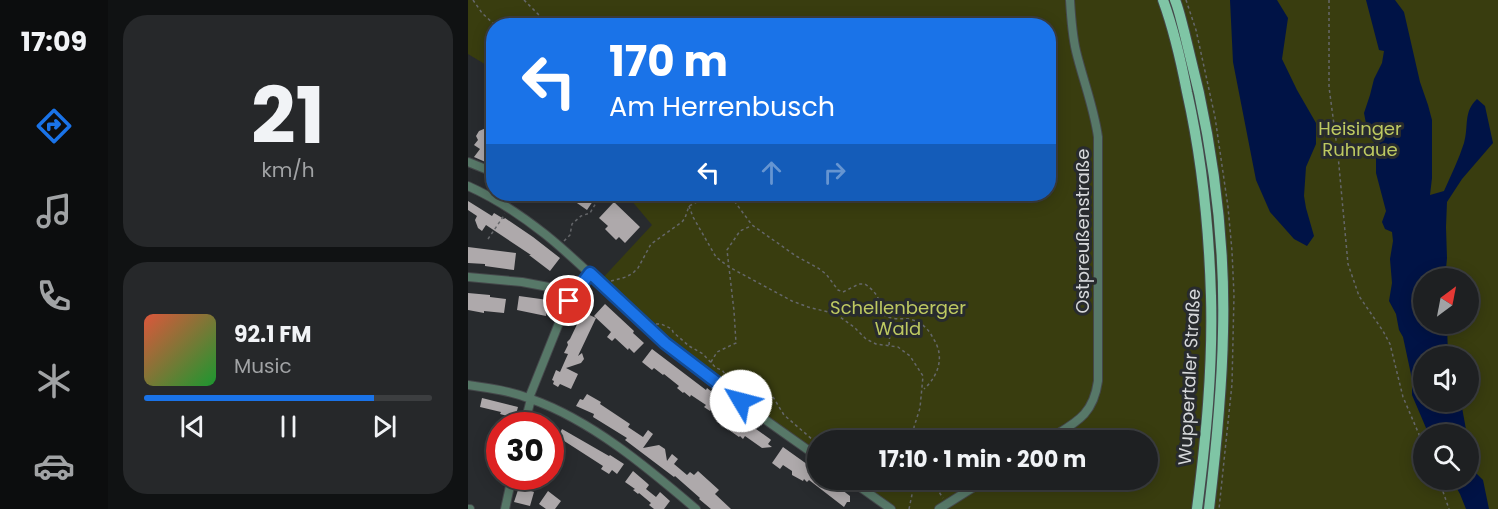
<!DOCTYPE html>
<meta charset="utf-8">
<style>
body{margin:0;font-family:Poppins,sans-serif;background:#26282a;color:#f1f3f6;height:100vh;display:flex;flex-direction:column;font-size:22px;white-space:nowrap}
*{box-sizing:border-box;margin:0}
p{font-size:20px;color:#a1a3a5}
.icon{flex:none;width:33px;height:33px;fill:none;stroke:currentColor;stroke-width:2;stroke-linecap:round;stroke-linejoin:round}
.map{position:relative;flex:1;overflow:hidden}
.sheet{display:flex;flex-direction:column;gap:15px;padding:15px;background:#101213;width:360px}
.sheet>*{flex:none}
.guide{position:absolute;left:18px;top:18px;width:570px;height:183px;border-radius:24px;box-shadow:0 3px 15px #0003,0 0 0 2px #3c3e40;background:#1a73e8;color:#fff;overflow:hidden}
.needle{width:39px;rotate:32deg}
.fabs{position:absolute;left:945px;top:268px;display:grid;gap:12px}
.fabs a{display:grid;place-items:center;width:66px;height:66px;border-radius:50%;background:#1e2022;box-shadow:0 3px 15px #0003,0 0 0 2px #3c3e40;font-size:30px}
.speed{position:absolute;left:18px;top:412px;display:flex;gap:12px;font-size:30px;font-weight:700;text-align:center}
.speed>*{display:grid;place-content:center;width:78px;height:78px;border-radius:50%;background:#1e2022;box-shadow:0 3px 15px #0003,0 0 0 2px #3c3e40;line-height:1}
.speed .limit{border:9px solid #d22;background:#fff;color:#111}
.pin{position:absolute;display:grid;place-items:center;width:51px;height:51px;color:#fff;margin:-26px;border:3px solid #fff;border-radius:50%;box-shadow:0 2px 6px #0007}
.me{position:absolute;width:66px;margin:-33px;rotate:307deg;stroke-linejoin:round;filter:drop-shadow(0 0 4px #0008)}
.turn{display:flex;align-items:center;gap:21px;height:126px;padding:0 24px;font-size:27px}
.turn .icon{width:78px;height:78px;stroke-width:2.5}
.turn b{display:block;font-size:42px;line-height:51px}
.lanes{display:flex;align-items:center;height:57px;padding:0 24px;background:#0003;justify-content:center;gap:30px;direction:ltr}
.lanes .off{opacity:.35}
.sheet .widget{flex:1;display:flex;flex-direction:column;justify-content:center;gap:9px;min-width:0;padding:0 21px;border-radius:24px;background:#26282a}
.sheet .dial{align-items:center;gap:0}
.dial b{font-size:78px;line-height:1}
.song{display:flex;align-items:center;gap:18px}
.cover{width:72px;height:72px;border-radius:9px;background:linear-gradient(135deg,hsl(10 70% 55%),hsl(130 70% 35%))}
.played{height:6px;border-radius:3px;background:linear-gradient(90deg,#1a73e8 80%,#3c3e40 80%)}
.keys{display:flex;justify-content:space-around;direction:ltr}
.trip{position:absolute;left:339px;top:430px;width:351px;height:60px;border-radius:30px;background:#1e2022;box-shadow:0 3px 15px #0003,0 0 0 2px #3c3e40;font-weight:700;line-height:60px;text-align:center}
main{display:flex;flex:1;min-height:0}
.tabs{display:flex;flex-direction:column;width:108px;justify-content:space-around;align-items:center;background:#0c0d0e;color:#a1a3a5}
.tabs .icon{width:42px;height:42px}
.tabs .current{color:#1a73e8}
.tabs b{font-size:27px;color:#f1f3f6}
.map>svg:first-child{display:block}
</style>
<main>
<nav class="tabs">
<b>17:09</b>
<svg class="icon current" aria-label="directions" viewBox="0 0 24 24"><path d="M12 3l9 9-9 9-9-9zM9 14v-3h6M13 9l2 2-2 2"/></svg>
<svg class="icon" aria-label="music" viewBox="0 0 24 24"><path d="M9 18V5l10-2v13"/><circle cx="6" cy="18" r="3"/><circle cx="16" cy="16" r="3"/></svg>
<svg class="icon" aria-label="phone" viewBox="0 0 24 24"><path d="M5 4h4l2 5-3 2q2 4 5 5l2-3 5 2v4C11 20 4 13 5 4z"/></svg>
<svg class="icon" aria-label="climate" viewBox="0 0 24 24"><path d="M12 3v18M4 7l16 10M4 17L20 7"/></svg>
<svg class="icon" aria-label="car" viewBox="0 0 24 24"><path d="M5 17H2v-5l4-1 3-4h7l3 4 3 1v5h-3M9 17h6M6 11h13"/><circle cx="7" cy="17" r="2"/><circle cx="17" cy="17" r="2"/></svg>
</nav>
<section class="sheet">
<div class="widget dial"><b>21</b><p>km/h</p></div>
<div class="widget">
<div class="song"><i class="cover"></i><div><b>92.1 FM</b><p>Music</p></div></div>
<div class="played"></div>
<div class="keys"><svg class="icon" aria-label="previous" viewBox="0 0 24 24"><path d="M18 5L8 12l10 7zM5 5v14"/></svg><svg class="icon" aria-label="pause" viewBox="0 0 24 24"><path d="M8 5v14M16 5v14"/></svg><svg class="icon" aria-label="next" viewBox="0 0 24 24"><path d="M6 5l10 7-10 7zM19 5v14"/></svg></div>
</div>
</section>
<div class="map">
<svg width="1030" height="509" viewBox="0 0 1030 509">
<rect width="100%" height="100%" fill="#282b2e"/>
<path fill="#393d0f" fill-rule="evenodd" d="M0,0H1030V509H426L386,480H680V441H350L349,455L222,361L132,281L184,225L158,194H580V26H26L25,69L0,54ZM956,279H1000V324H956ZM956,357H1000V402H956ZM956,435H1000V480H956Z"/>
<path fill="#001346" d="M762,0H809L820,18L814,59L829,90L848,123V144L838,167L836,196L838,208L846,236L839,246L826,239L802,212L788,180L765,62Z
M898,0H927L936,12L952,82L960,105L964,120V178L962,195L976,191C983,175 991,159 996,143C1001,126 995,112 1009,99L1017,106L1025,143L994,179L979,202L978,227L979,258L977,279H956V324H979L980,357H956V402H993L999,435H961L944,395V379L935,337L931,330L928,314L921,301L924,283L922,259L925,241L924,232L917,229L914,222L918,211L908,173V145L900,134L896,113L902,95L906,79L914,63L916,51L911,50Z
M1001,441L1007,472L1015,480L1021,509H998L992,494L984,480H1000Z"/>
<path fill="#aea9ab" d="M18,128L20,131L26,135V167L22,164L6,157L12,149L6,145L10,140L8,136L11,131Z
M96,194H121L127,198L119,210Z
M0,201L24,216L26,213L36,219L37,218L65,237L92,258L82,271L61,255H63L18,225L14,231L10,228L7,220L9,216L0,210Z
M146,202L172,227L157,243L151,237L148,240L137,229L140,226L131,218Z
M0,247L48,253L46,270L17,266V264L0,263Z
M0,293L22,295V297L38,299L36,313L16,311V313L0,310Z
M51,296L80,300L78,316L49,310Z
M137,304L166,331L165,333L176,343L166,353L161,348L160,350L147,338L144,341L139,337L143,332L126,316Z
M115,312L128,318L110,356L114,353L116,359L113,363L98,368L110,374L103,389L92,384L90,387L85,384L86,381L84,380L88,370L92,372L100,354L96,353L100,345L99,342L102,339Z
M184,349L238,390L239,388L244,392L243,393L282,422L281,424L302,439L303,440L300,444L304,447L294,448L277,436L275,439L272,436L271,437L261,430L264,424L254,416L253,418L243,409L242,411L236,407L238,405L223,395L222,397L216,392L215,393L209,388L211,386L196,374L195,375L186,368L184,370L174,362Z
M119,394L133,402L132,404L162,424L160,427L175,437L180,430L185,434L175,448L191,445L197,449L199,461L204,454L210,459L206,464L219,475L222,472L226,475L230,471L251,490L247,494L263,509H243L231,499L232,498L207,476L206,477L157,440L159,438L125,417L126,414L108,406L112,399L115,400Z
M14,398L50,407L47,418L32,414L33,412L12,407Z
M94,429L141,456L142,455L156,464L149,474L144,470L141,474L133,469L135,466L90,437Z
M315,447L350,472V480H361L382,496V502H379L376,507L341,480L339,482L336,479L335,481L324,475V471L315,465L312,469L304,463Z
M165,471L179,483L181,485L178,489L188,497L192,492L202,501L196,509H186L181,505L183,503L171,493L170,494L165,490L167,489L157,482Z
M51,487L66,492L62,506L46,502Z
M80,491L93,501L87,509H78L71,504Z"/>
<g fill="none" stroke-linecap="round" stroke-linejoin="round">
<defs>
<path id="minor" d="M0,162L20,170
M0,186C74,219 126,280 185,333C235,377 295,418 350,457
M0,277L54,282L107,292
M0,385C21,388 43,391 63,399C123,420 180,468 228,509
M61,398L97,308L107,292L122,274
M56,426L63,399
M578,441C606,423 625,417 630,381V137C626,108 615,80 608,51C604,34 603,17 602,0
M382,480L423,509
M0,509H2
M37,509L44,477
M471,509L517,480"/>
<path id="major" d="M695,0C706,30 713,61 719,92C734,159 741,227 743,296C745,367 738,438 729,509
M707,0C711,10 713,20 716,31C721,51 726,72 731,93C748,171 757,252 755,332C754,391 748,450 741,509"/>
</defs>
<use href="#minor" stroke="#44474a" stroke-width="10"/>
<use href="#major" stroke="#44474a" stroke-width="12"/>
<path stroke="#65676a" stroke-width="1.5" stroke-dasharray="3 3" stroke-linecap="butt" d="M5,0L14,13L28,26
M56,0L82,26
M718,0L728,30L747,117L760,207L764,251L766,295L764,384L751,509
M861,0V87L870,155L880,264L891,296L915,331L922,344L935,397L956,446
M219,194L221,206L225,217L248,257L261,267L324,301L340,307L368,314L386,327L398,339L408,344L430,347L442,356L455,376L452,408L446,427V441
M257,194L264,198L284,225L328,256L350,268L358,274L370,290L375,292L391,284H397C411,294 411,300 416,315C429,322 436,316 448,321C456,325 461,330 465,338C477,356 471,375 456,389
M20,239L37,214
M96,241L102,235L104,224L113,216L122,213L131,198L125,194
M143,281L158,277L165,273L170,268L183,244L214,222L217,218L221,206L245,194
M188,324H193L204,329L205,332L221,346L235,354L248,368L254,370L260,378L274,385H280L283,388L302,392L316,415L345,440L350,441
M421,345L423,320
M243,362L249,352L268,343L266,311L259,250L272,231L283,226
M419,441L445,428
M459,480L469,489L475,498
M971,480L981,509
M441,509L447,480"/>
<use href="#minor" stroke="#577868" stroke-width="8"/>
<use href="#major" stroke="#7fc5a5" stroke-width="10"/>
</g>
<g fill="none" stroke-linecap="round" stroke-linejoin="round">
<defs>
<path id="route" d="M101,301L122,273L197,343L273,401"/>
</defs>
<use href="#route" stroke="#114b97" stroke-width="15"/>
<use href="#route" stroke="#1a73e8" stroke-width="10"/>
</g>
<g text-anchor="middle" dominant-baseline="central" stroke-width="6" stroke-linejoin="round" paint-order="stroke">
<g font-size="18" fill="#bec961" stroke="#282b2e">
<text x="892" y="128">Heisinger<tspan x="892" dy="21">Ruhraue</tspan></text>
<text x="430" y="307">Schellenberger<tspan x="430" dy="21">Wald</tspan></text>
</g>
<g font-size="18" fill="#d6d8da" stroke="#282b2e">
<text transform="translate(614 231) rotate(-90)">Ostpreußenstraße</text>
<text transform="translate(721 377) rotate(-87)">Wuppertaler Straße</text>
</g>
</g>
</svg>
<div class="fabs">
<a><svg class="needle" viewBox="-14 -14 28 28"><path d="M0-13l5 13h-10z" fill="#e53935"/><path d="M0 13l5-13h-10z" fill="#a1a3a5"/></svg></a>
<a><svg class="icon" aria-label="sound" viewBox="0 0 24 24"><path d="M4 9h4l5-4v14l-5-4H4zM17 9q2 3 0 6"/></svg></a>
<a><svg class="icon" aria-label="search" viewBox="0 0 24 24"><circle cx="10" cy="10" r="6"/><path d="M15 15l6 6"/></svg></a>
</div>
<div class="speed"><div class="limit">30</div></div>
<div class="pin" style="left:101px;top:301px;background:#d93025"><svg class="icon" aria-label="arrive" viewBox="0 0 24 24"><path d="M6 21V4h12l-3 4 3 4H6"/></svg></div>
<svg class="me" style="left:273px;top:401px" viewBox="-20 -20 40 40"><circle r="19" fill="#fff"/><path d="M0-13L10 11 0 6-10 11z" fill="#1a73e8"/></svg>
<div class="trip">17:10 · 1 min · 200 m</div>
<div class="guide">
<div class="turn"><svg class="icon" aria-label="left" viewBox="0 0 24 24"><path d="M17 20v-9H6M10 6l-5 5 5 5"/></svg><div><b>170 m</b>Am Herrenbusch</div></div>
<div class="lanes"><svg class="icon" aria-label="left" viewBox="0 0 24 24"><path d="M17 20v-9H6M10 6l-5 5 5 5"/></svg><svg class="icon off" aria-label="ahead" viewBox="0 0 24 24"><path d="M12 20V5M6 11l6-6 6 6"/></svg><svg class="icon off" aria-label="right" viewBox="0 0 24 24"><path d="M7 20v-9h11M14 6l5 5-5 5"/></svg></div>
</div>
</div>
</main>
